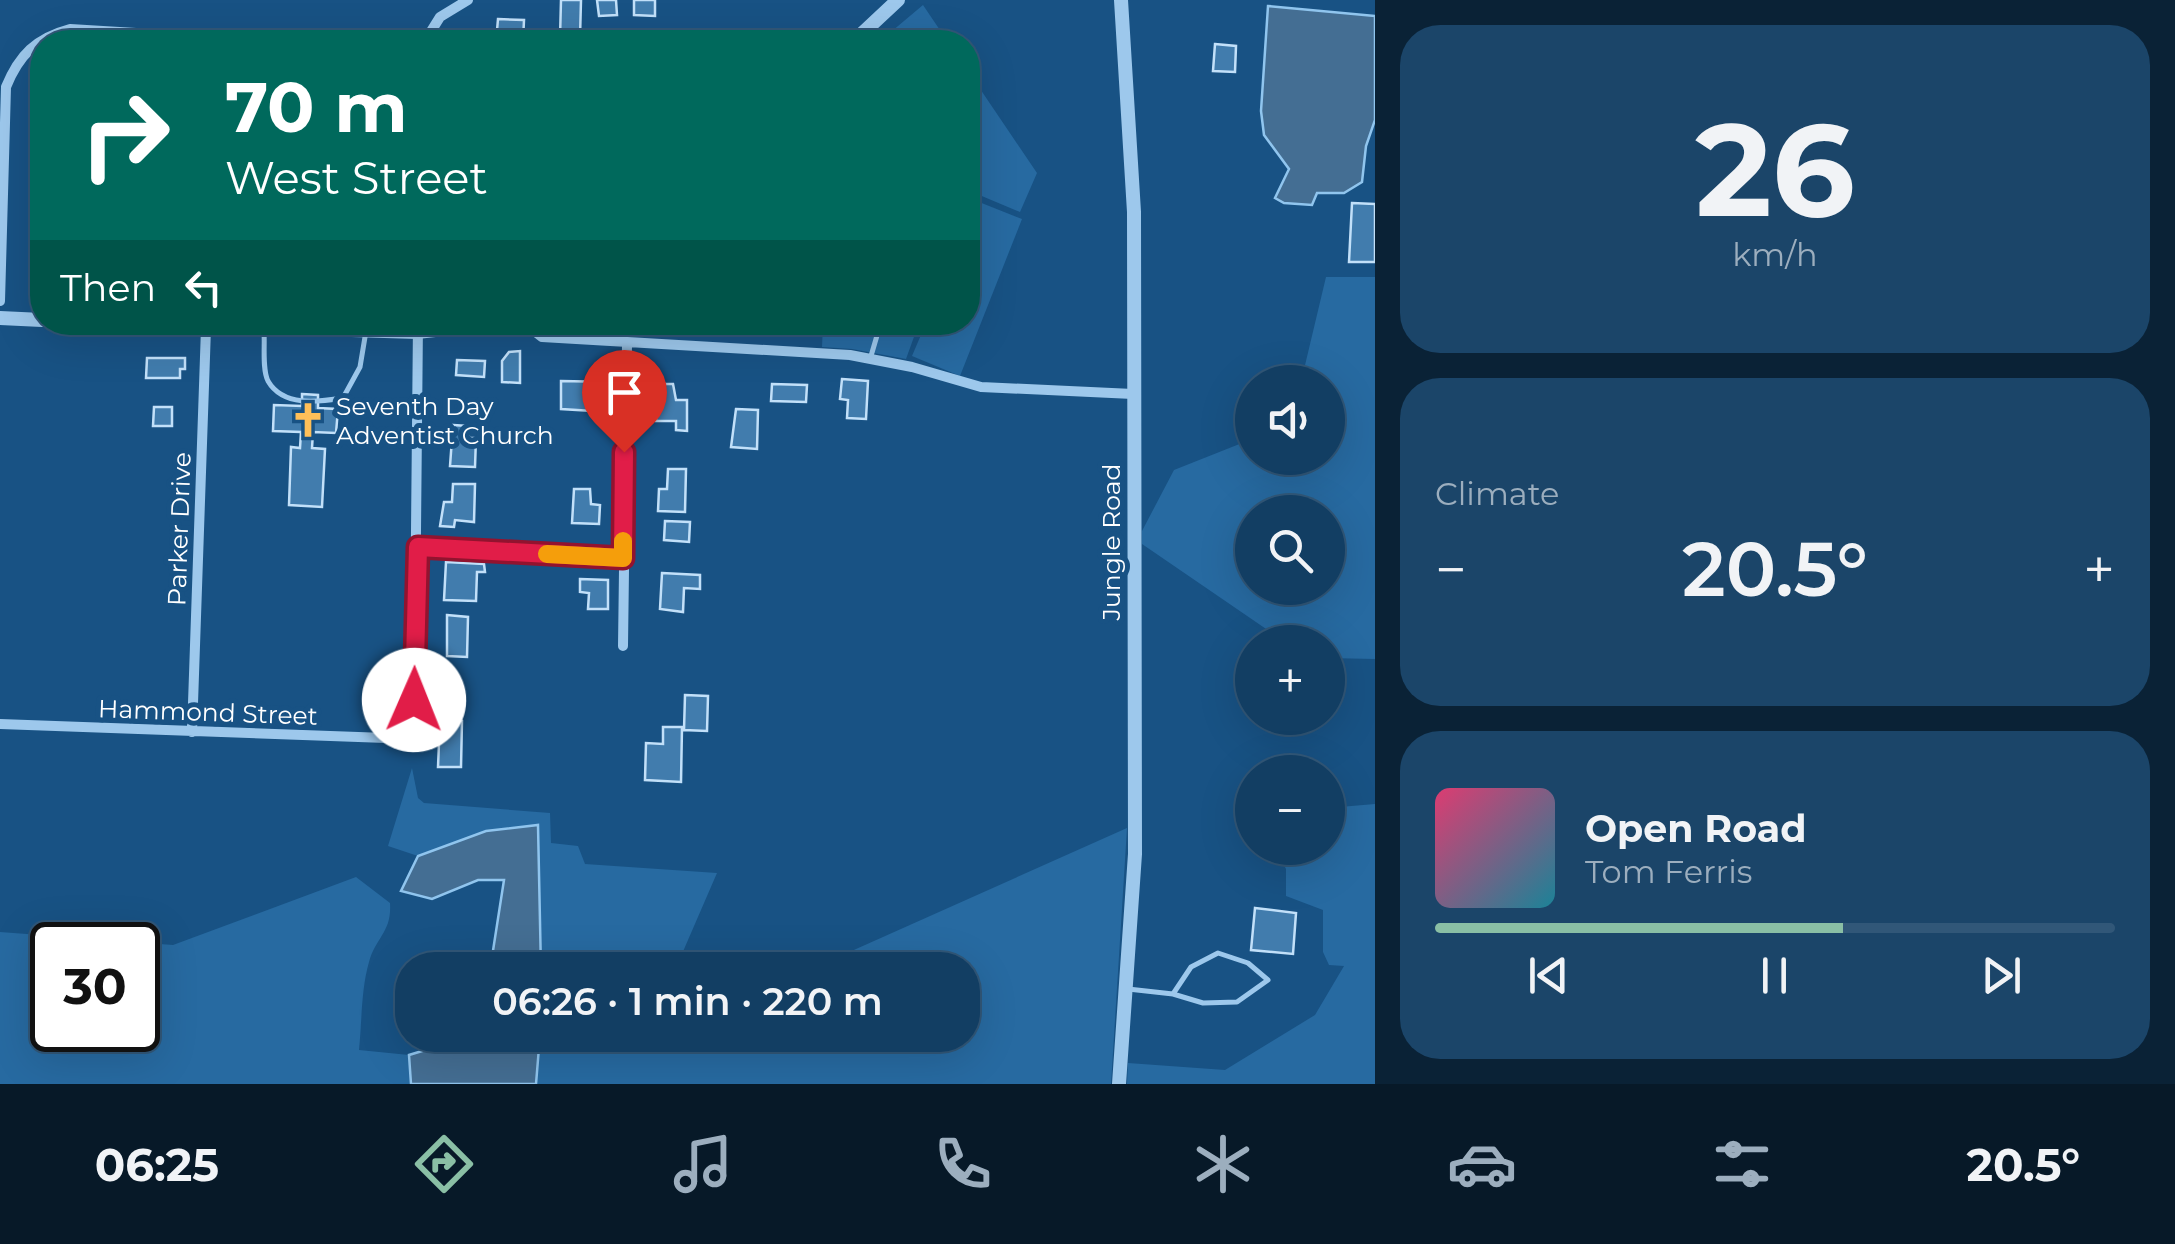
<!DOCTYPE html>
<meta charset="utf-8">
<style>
body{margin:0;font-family:Montserrat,sans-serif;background:#1b4569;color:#f1f3f6;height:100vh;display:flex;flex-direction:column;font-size:38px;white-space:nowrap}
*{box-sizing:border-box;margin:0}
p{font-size:32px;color:#9caebe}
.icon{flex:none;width:55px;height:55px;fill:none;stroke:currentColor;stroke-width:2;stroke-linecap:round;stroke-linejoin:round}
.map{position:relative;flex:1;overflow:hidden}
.panel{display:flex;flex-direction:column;gap:25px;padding:25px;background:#0a2236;width:800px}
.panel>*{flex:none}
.top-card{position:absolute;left:30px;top:30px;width:950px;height:305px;border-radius:40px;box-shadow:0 10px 40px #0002,0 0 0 2px #315778;background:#00695c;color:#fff;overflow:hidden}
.fabs{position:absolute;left:1235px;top:365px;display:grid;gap:20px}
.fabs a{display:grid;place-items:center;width:110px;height:110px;border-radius:50%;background:#123e63;box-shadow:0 10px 40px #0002,0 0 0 2px #315778;font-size:50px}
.speed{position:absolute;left:30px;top:922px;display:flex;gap:20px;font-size:50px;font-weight:700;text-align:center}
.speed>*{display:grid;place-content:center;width:130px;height:130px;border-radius:50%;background:#123e63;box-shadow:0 10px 40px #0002,0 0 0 2px #315778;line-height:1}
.speed .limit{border:5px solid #111;border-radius:15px;background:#fff;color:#111}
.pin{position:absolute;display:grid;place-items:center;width:85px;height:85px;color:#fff;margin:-102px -42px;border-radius:50% 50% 50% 0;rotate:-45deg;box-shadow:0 0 10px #0007}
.pin .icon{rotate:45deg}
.me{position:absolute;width:110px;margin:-55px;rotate:1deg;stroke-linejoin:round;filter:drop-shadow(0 0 8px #0008)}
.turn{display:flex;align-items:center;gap:35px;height:210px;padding:0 30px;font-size:45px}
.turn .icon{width:130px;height:130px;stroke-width:2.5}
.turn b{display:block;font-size:70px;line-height:85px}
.then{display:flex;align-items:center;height:95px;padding:0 30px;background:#0003;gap:20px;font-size:38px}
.big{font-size:75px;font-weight:600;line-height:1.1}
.panel .widget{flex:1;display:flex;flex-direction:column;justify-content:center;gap:15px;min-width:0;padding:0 35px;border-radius:40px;background:#1b4569}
.panel .dial{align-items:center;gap:0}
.dial b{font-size:130px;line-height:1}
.song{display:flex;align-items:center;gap:30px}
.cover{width:120px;height:120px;border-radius:15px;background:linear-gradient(135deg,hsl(340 70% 55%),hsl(190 70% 35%))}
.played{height:10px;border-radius:5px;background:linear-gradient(90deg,#8abfa5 60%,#315778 60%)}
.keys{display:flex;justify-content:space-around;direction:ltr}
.heat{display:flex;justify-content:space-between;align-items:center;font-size:55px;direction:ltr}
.trip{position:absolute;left:395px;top:952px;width:585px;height:100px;border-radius:40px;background:#123e63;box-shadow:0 10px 40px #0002,0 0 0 2px #315778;font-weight:600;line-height:100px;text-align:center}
.tab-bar{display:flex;height:160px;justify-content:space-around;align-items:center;background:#071928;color:#9caebe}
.tab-bar .icon{width:70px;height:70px}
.tab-bar .active{color:#8abfa5}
.tab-bar b{font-size:45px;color:#f1f3f6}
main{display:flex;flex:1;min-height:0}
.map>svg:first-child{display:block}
</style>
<main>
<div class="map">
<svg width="1375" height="1084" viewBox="0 0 1375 1084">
<rect width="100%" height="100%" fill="#185284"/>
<path fill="#276aa1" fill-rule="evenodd" d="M923,5L948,42H879Z
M968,71L1037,173L1020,212L977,194L968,198Z
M974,200L1022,219L960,376L912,356L926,323L968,322V216Z
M1326,277H1375V659L1328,658V642H1285L1142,544V531L1174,470L1242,443L1252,435V458H1328V382H1301ZM1328,512V588H1252V512Z
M823,323H919L906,359L852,349L822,347Z
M412,768L418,798L424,803L550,813L551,843L578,846L585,864L717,873L675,970H541L538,825L486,831L418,856L388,846Z
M1375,804V1084H1127L1128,1063L1225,1070L1315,1015L1344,966L1329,965L1323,952V910L1286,896V869L1275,848H1328V808Z
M1127,828L1111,1084H536L540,1035H962V970H809Z
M356,877L390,903C392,932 376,937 369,962C361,990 362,1021 359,1050L409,1055L411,1084H0V932L173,945ZM52,945H138V1030H52Z"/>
<path fill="#446e93" stroke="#90c5ee" stroke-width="2.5" d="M1268,6L1375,16V120L1366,146L1362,182L1344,193H1317L1312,205L1284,203L1275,198L1289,169L1264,135L1261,111Z
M538,825L541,970H490L504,880H478L432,899L401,891L418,856L486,831Z
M475,1035H540L536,1084H411L409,1055Z"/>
<path fill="#417cad" stroke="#c2e0f9" stroke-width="2.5" d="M561,0H581L580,38H560Z
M597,0H616L617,15L599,16Z
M634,0H655V16L634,15Z
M498,19L524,20L523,42H496Z
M1215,44L1236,46L1235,72L1213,71Z
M1352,203L1375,204V262H1349Z
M33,233L42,234V261L32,260Z
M611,322L652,323V335H631V330L610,329Z
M520,351V383L502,382V361L509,352Z
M147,358H185V369H180V378H146Z
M457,360L485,361L484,377L456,375Z
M842,379L868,381L866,419L847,418L848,400L840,399Z
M561,381L610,382L609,412L561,409Z
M656,384H673L676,400H687V431L676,430V421H656Z
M772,384L807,385L806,402L771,401Z
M302,394L318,395V408L338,409L336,433L313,432L312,448L325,449L322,507L289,505L291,447L300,448L301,432L273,431L274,405L302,406Z
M154,407H172V426H153Z
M736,409L758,410L757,449L731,447Z
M453,425L468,426L469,438H476L475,467L450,466Z
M668,469H686L685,512L658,511L659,489H667Z
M453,484H475L474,522L455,520L454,527L440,526L444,502H452Z
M574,489H590L591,504L600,505L599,524L572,523Z
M665,521L690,522L689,542L664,540Z
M446,562L484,564L485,572H477L476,601L444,600Z
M662,573L700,575V589L684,588L683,612L660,609Z
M580,579L608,580V609H588L589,593L580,592Z
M447,615L468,617L467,657L447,656Z
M685,695L708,696L707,731L684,730Z
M440,720L462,721L461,767H438Z
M663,727H682L681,782L645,780L646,743L663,744Z
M1255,908L1296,913L1293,954L1251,950Z"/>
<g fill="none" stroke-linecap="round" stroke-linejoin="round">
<path stroke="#9dc8ec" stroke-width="5" d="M264,332C265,346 262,369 268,381C283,407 318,402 343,398L360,367L366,331
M871,356L881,322
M1128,989L1173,994L1203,1003L1237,1002L1268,980L1248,963L1218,953L1191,967L1173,994"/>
<path stroke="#9dc8ec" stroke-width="10" d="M403,42L425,41L440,17L468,0
M0,301L6,87C19,55 36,38 70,29L283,42
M523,322L542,337L850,355L912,367L981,387L1133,394
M418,547L623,559
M623,646L627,344
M0,724L414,739L418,322
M192,732L206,328"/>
<path stroke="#9dc8ec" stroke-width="14" d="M853,42L898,0
M0,318L42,320
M97,322L417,332L508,322
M1119,1084L1135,854L1134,212L1121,0"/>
</g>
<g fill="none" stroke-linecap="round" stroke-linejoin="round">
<defs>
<path id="route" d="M414,700L418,547L623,558L624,452"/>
</defs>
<use href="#route" stroke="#92132f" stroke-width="25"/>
<use href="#route" stroke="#e11d48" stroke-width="18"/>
<path stroke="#f59e0b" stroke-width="18" d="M547,554L623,558V541"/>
</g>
<defs>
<symbol id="church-bare" viewBox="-9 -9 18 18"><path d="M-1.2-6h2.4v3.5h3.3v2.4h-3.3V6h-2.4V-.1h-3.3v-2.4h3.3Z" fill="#ffbf58" stroke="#185284" stroke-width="2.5" paint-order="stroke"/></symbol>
</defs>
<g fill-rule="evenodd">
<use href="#church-bare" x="283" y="395" width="50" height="50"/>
</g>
<g text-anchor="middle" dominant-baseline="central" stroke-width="10" stroke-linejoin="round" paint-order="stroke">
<g font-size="25" fill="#fff" stroke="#185284" text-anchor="start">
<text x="336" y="406">Seventh Day<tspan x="336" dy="29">Adventist Church</tspan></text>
</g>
<g font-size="25" fill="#fff" stroke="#185284">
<text transform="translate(179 529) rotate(-88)">Parker Drive</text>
<text transform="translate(1111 542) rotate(-90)">Jungle Road</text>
<text transform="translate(208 712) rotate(2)">Hammond Street</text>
</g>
</g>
</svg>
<div class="fabs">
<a><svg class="icon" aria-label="sound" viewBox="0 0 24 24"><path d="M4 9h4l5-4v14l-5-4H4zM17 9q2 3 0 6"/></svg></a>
<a><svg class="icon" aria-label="search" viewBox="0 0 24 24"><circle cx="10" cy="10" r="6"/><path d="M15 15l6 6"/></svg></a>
<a>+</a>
<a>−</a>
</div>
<div class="speed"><div class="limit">30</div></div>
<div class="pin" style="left:624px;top:452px;background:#d93025"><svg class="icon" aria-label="arrive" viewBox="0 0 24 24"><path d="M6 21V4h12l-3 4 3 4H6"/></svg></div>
<svg class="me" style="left:414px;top:700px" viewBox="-20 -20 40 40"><circle r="19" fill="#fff"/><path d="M0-13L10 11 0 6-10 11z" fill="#e11d48"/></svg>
<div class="trip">06:26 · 1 min · 220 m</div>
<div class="top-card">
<div class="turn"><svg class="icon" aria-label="right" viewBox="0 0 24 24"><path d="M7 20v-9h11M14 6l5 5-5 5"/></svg><div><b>70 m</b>West Street</div></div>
<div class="then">Then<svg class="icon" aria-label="left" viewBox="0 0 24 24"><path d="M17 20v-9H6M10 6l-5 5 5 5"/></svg></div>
</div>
</div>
<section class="panel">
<div class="widget dial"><b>26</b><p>km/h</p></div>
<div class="widget"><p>Climate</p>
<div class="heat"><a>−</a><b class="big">20.5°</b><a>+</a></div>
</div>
<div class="widget">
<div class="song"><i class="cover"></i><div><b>Open Road</b><p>Tom Ferris</p></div></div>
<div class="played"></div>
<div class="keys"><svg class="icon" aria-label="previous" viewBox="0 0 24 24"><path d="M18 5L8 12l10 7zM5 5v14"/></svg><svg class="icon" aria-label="pause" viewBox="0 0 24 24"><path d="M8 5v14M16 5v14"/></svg><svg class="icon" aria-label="next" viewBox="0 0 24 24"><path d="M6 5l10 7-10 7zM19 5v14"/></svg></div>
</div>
</section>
</main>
<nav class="tab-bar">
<b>06:25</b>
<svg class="icon active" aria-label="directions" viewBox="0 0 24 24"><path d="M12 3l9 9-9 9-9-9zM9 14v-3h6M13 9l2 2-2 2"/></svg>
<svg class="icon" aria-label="music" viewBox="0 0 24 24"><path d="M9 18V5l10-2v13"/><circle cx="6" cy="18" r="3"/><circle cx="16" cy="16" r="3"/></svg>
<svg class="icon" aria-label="phone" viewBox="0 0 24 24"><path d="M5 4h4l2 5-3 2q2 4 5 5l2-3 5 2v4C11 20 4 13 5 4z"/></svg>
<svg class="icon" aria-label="climate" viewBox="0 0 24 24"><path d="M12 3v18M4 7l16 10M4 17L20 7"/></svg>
<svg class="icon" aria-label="car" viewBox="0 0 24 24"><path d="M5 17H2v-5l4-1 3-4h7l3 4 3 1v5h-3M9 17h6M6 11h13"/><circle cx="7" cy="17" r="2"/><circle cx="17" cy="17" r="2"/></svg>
<svg class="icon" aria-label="filters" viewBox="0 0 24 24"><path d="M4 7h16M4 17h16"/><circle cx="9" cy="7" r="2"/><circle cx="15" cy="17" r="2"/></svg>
<b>20.5°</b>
</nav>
